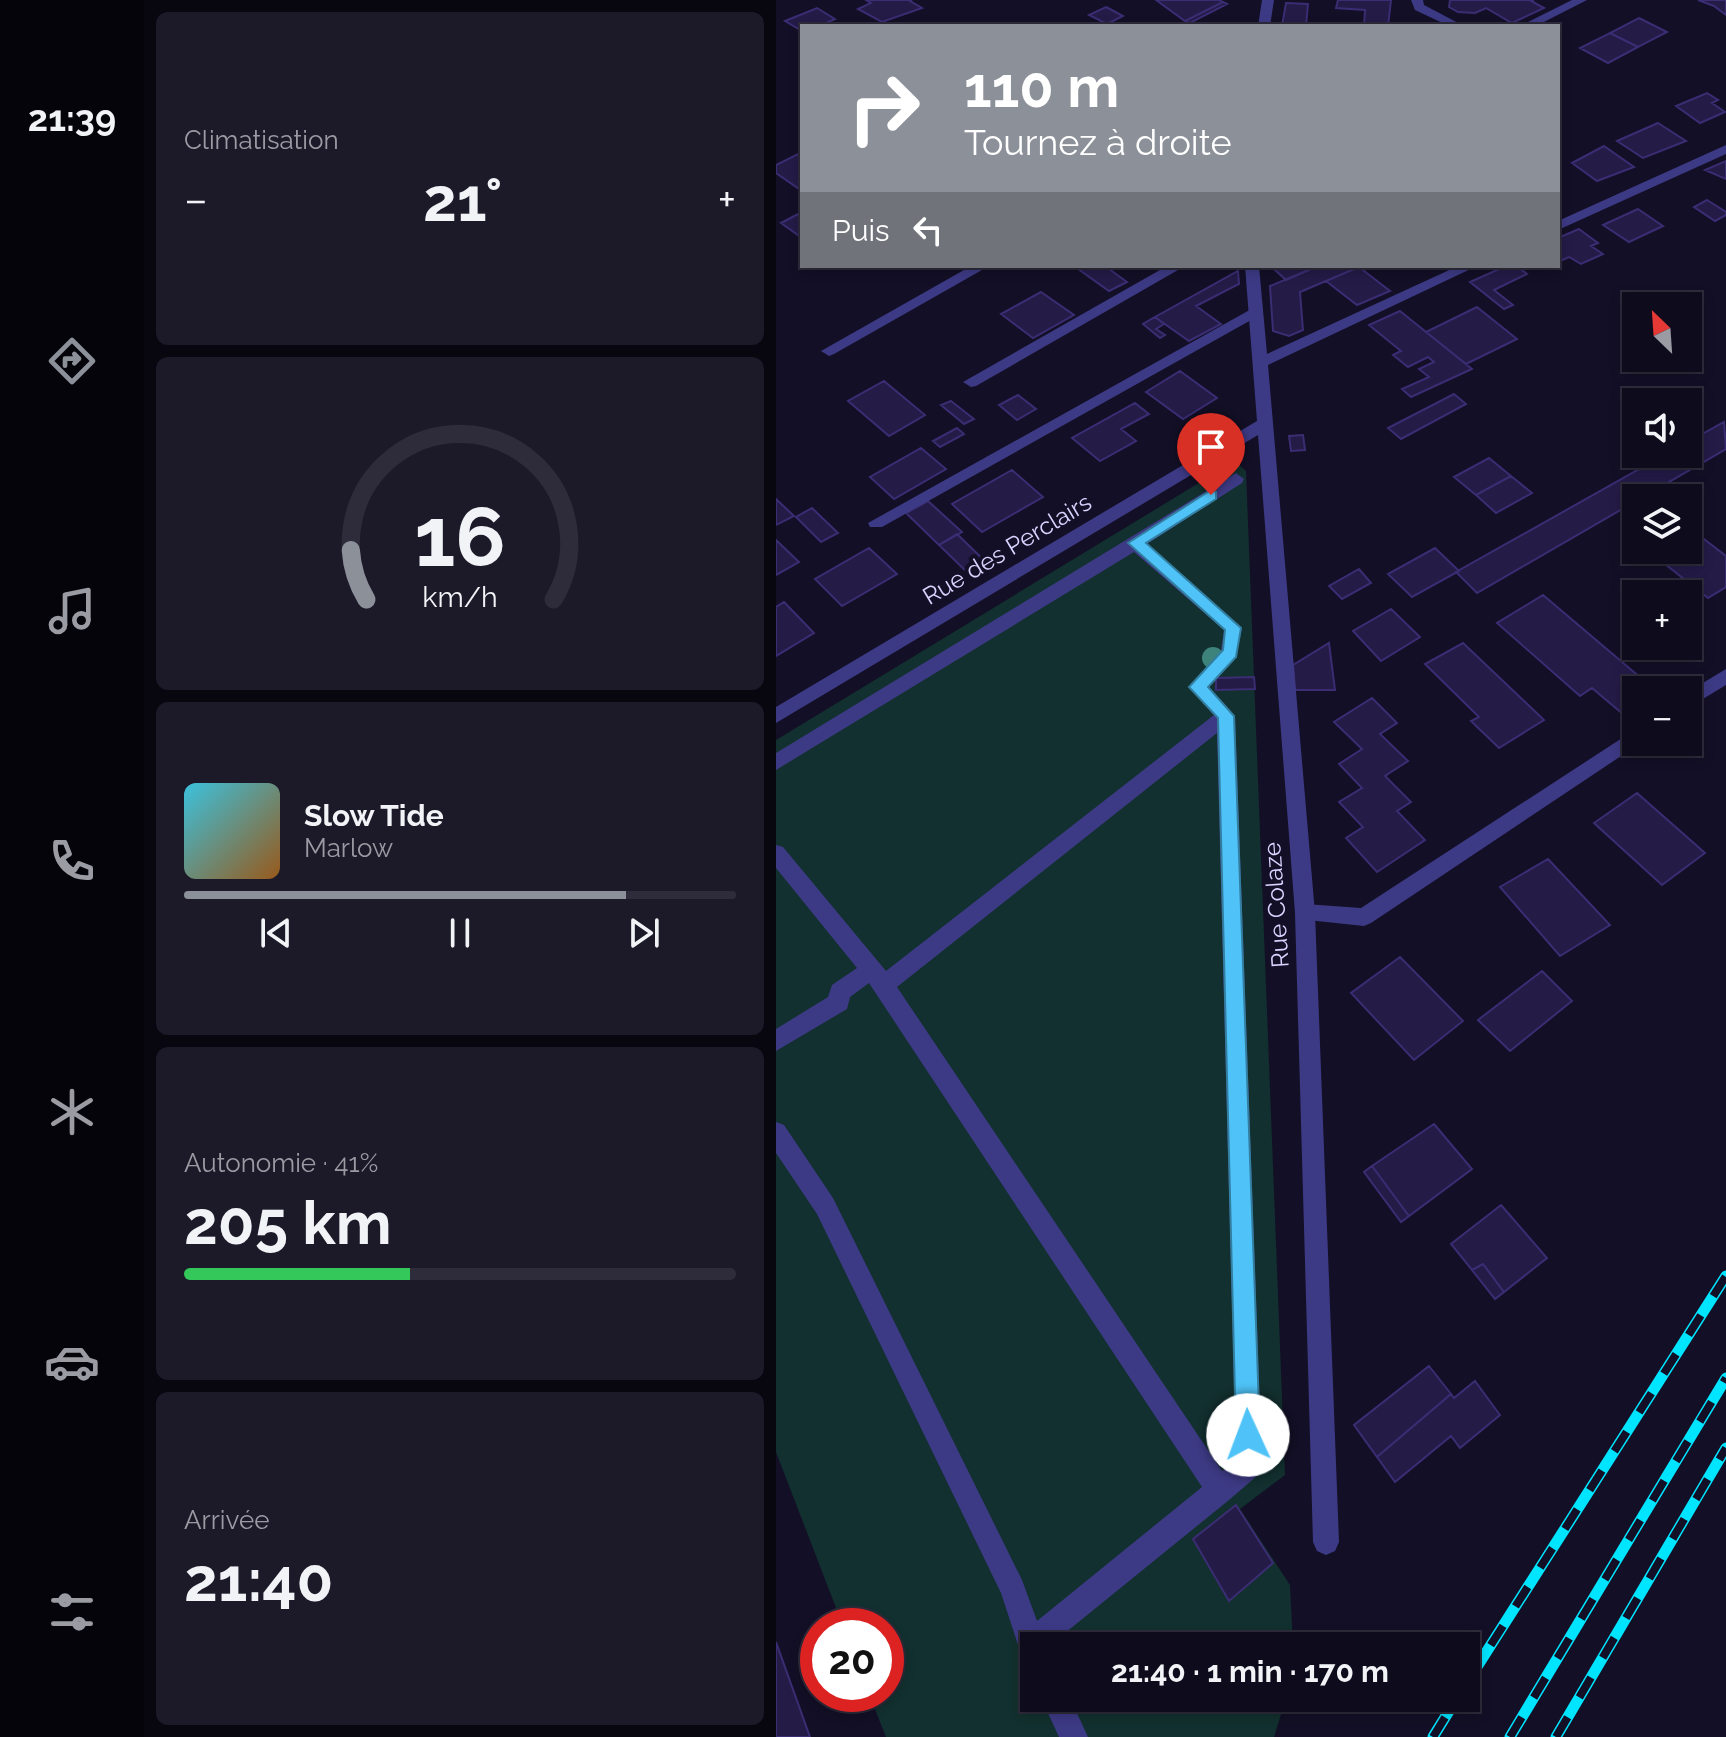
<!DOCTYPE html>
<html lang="fr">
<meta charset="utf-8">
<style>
body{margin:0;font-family:Raleway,sans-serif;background:#1c1929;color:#f1f3f6;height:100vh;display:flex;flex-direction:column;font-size:30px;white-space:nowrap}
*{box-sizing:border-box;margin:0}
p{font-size:26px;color:#9b9ba3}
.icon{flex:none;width:44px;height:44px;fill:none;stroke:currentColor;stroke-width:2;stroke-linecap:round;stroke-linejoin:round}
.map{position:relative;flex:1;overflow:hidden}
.side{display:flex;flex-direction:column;gap:12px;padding:12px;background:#08060f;width:632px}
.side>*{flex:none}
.top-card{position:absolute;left:24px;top:24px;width:760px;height:244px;border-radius:0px;box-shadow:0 4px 12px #0003,0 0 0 2px #2e2b3b;background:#8c9099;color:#fff;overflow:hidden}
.needle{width:52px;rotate:335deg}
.controls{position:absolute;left:846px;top:292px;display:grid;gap:16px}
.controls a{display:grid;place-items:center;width:80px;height:80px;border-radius:0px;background:#0e0b1c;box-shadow:0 4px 12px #0003,0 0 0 2px #2e2b3b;font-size:40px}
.speed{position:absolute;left:24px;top:1608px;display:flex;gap:16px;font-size:40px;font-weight:700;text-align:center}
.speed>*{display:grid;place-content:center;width:104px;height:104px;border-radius:50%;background:#0e0b1c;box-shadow:0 4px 12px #0003,0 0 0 2px #2e2b3b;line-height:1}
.speed .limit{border:12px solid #d22;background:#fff;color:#111}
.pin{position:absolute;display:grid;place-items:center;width:68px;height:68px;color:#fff;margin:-82px -34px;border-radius:50% 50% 50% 0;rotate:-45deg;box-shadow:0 0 8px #0007}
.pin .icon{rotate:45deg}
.me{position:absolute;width:88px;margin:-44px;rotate:358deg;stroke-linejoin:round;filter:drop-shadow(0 0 6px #0008)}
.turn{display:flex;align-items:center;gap:28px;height:168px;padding:0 32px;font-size:36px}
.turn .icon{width:104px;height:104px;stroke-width:2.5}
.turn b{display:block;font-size:56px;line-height:68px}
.then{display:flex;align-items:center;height:76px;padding:0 32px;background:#0003;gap:16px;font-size:30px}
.big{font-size:60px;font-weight:700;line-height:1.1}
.side .widget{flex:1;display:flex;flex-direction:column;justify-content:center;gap:12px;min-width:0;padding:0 28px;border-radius:12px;background:#1c1929}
.side .dial{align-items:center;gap:0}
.dial svg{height:208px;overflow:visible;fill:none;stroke:#2e2b3b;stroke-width:7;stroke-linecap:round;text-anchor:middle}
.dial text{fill:#f1f3f6;stroke:none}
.song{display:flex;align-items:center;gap:24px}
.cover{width:96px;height:96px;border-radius:12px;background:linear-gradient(135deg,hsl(190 70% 55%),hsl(30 70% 35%))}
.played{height:8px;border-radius:4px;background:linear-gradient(90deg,#8c9099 80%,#2e2b3b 80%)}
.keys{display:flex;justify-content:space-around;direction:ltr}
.heat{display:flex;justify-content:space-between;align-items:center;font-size:44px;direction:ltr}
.charge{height:12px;border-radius:6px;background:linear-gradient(90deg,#34c759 41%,#2e2b3b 0)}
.trip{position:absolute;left:244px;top:1632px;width:460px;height:80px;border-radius:0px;background:#0e0b1c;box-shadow:0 4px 12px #0003,0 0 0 2px #2e2b3b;font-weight:700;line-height:80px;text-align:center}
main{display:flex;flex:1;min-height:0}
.dock{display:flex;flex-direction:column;width:144px;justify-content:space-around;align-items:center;background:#06040b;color:#9b9ba3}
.dock .icon{width:56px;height:56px}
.dock .selected{color:#8c9099}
.dock b{font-size:36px;color:#f1f3f6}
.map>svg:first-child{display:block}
</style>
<main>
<nav class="dock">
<b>21:39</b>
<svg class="icon selected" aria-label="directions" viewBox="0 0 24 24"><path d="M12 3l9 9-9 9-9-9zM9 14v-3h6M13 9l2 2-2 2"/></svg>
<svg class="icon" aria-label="music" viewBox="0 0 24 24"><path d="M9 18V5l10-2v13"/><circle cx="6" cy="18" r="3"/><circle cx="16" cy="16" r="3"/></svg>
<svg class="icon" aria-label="phone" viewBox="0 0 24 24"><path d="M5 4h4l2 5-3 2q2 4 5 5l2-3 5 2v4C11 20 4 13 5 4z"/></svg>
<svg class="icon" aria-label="climate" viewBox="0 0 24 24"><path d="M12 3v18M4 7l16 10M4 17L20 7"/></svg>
<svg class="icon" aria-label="car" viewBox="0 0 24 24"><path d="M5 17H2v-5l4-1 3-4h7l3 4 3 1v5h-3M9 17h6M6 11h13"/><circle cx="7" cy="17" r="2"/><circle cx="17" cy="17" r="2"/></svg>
<svg class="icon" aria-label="filters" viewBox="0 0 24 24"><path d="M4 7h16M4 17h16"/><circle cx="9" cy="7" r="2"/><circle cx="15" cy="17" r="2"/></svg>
</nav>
<section class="side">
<div class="widget"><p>Climatisation</p>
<div class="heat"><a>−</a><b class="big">21°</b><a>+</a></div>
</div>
<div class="widget dial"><svg viewBox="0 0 100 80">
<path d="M14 69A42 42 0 1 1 86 69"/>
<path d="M14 69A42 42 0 0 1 8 50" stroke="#8c9099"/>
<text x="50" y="56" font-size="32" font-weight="700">16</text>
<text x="50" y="72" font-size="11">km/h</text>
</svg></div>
<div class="widget">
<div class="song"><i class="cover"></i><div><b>Slow Tide</b><p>Marlow</p></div></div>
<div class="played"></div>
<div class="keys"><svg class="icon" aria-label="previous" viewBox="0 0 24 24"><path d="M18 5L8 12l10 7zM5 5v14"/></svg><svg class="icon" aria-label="pause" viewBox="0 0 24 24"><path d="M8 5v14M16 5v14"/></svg><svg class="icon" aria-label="next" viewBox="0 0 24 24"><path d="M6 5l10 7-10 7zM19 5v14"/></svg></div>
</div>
<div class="widget"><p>Autonomie · 41%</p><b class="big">205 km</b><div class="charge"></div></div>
<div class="widget"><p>Arrivée</p><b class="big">21:40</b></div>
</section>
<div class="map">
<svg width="950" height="1737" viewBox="0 0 950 1737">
<rect width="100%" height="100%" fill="#130f26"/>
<path fill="#12302f" d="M459,461L470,471L509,1475L464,1509L514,1585L517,1646H258V1698H510L498,1737H110L93,1694H110V1626H67L0,1452V740Z"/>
<path fill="#241b47" stroke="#3b2d73" stroke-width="2" d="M90,0H136L134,1L146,8L106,22L82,9L95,3Z
M380,0H443L447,2L409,21Z
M562,0H615L612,26H588L589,10L560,8Z
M674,0H758L755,1L768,8L736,23L710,8L699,13L682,12L673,7Z
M922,0H950V15L938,6Z
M447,2L451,4L414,23L409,21Z
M510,3L532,4L530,26H506Z
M330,7L347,16L331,24L313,15Z
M41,8L59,19L43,26H26V31L9,21Z
M863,18L891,32L862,47L834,33Z
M834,33L862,47L832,63L804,48Z
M931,93L942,100L936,103L949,112L924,123L900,106Z
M882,123L910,141L867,158L841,141Z
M828,146L858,167L821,181L796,163Z
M26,152V191L0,173V165Z
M950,161V179L929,170Z
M931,200L950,212V215L939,221L918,207Z
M862,209L887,226L853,242L827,225Z
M26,212V238L5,223Z
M803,229L822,243L815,246L827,254L805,264L793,257L782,262V238Z
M308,266H329L351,282L333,291L302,269Z
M508,266H542L510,280L499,270Z
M542,266L583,267L524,292L527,330L513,336L497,331L494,286Z
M730,266H741L751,274L718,290L737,305L728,309L694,282Z
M583,267L614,291L581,305L550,281Z
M462,271L463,284L420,306L445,324L413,341L379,317Z
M265,292L298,315L257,338L225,314Z
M701,307L741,339L690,364L650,332Z
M624,311L650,332L696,369L635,397L626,389L653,377L643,369L658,362L652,357L632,367L617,355L625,351L593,325Z
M379,317L388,324L380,329L389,335L384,338L367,324Z
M912,349L920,355L888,371L874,360L912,358Z
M404,371L441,398L407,419L370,392Z
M108,381L149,415L113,436L72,401Z
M678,394L690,404L625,439L612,428Z
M242,395L260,409L241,420L223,405Z
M175,401L198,419L188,424L165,405Z
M359,403L373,414L345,429L360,441L324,461L296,438Z
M948,422L950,449L701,593L680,572L890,454H912V442Z
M181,428L188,434L164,447L157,441Z
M527,435L529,450L515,451L513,436Z
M145,448L170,469L118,499L94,477Z
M713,458L735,476L700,495L678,477Z
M236,470L267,497L206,532L176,504Z
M735,476L756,493L720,513L700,495Z
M0,499L18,516L0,525Z
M152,501L186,532L163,545L130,513Z
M36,508L62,533L45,542L20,517Z
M915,529L950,556V587L932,598L875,553L912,550V531Z
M181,534L214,566L196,577L163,545Z
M0,540L23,562L0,575Z
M93,548L121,574L66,606L39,579Z
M659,548L683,571L636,597L612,574Z
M583,569L595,583L566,599L553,586Z
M767,595L879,690H860V707L848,715L816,688L804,696L721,623Z
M8,602L38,633L0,656V607Z
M615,609L644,637L605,661L577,631Z
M553,643L559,690H519L517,665Z
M687,643L768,720L723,748L695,721L703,717L649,664Z
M478,677L479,689L440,690V678Z
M596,698L621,723L604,734L632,761L609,776L635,802L621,811L649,840L601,872L570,838L587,827L563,802L586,788L563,764L586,749L558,722Z
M861,793L929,853L886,885L818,823Z
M772,859L834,925L784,956L724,887Z
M624,957L687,1021L638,1060L575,993Z
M766,971L796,1001L734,1051L702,1020Z
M658,1124L696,1169L633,1216L596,1166Z
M596,1166L633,1216L625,1222L588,1172Z
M725,1205L771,1258L728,1292L707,1264L696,1270L675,1244Z
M707,1264L728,1292L719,1299L696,1270Z
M653,1366L675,1394L601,1457L578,1425Z
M699,1381L724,1415L684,1448L675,1436L619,1482L601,1457L675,1394L678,1398Z
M460,1505L497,1563L453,1601L417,1539Z
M0,1642L34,1737H0Z"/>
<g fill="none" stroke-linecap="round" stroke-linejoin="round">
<path fill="#3d3a85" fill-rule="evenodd" d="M195,266H213L58,354L53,356L45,351Z
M391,266H409L200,386L195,387L187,382Z
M479,307L484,309V315L106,527H94L92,523Z
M460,473L468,479L466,483L371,544L466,628L460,657L433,687L459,716L486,1466L482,1475L453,1500L273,1646H258V1667L248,1663L225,1593L41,1214L0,1153V1122L8,1125L57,1198L246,1580L261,1621L426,1487L93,983L74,997L71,1009L0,1051V1029L52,997L56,985L81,968L0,868V845L7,847L110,971L438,715L413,687L445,650L448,630L358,552L0,770V753ZM441,733L460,1460L446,1471L121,987Z
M950,669V685L912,708V692Z
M860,729V742H866L595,923L588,926L522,919L519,913L522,907L529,904L585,908Z
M265,1698H294L312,1737H283Z"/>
<path fill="#3d3a85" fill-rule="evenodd" d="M486,0H498L494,26H482Z
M635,0H647L648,5L688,26H673L639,10Z
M796,0H811L760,26H744Z
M950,145V154L782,230V221Z
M469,266H483L491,354L682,266H701L492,365L539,913L563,1542L559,1551L550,1555L541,1551L537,1542L519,913L482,435L0,723V707L481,421Z"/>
<defs>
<path id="rail" d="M690,1684L950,1276
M657,1737L681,1698
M734,1737L950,1378
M780,1737L950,1448"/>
</defs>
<use href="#rail" stroke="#00e5ff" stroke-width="11"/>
<use href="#rail" stroke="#130f26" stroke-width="8" stroke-dasharray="23" stroke-linecap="butt"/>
</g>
<circle fill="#3d827b" cx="437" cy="658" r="11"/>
<path fill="#4fc3f7" stroke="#337fa1" stroke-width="2" d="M435,490L440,492V499L370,543L465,628L460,657L432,687L458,716L484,1435L480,1443L472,1447L464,1443L460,1435L442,718L413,687L447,650L449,630L352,543Z"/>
<g text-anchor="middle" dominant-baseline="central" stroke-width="8" stroke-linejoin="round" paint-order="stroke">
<g font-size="24" fill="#d9d4ff" stroke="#130f26">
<text transform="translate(231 549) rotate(-31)">Rue des Perclairs</text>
<text transform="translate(500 905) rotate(-94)">Rue Colaze</text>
</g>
</g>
</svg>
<div class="controls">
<a><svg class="needle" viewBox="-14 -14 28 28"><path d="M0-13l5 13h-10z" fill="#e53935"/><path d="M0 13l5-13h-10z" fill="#9b9ba3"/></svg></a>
<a><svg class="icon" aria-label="sound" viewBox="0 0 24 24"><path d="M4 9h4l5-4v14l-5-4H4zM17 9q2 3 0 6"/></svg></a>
<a><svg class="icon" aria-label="layers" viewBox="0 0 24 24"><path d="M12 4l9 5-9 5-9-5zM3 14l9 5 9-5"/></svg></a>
<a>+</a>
<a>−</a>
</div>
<div class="speed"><div class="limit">20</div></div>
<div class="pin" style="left:435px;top:495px;background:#d93025"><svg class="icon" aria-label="arrive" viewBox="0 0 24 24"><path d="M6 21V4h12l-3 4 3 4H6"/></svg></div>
<svg class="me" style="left:472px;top:1435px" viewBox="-20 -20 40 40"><circle r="19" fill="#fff"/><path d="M0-13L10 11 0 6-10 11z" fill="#4fc3f7"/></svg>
<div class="trip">21:40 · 1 min · 170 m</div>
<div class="top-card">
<div class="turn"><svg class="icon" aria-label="right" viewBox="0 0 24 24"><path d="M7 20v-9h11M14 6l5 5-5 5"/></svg><div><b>110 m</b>Tournez à droite</div></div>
<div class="then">Puis<svg class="icon" aria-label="left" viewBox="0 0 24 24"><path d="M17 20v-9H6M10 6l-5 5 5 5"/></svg></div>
</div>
</div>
</main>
